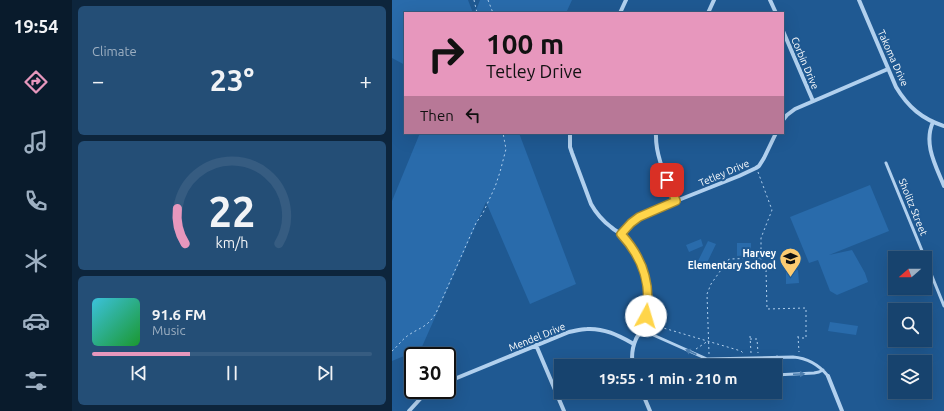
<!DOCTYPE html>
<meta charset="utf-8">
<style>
body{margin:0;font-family:Ubuntu,sans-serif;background:#244e76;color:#f1f3f6;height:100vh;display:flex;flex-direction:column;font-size:15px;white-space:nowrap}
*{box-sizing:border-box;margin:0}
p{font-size:13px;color:#9eb0c2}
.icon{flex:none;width:22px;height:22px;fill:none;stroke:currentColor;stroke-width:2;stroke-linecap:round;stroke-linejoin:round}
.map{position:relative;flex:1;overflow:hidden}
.panel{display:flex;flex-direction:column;gap:6px;padding:6px;background:#0d253c;width:320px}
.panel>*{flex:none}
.banner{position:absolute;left:12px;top:12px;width:380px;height:122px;border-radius:0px;box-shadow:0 4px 16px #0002,0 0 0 1px #365c81;background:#e797bd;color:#111;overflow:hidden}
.needle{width:26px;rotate:250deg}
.buttons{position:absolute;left:496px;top:251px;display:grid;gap:8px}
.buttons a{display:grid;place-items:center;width:44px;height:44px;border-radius:0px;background:#17436e;box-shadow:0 4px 16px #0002,0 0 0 1px #365c81;font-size:20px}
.speed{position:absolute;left:12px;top:347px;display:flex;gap:8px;font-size:20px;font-weight:700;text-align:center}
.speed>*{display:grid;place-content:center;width:52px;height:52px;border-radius:50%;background:#17436e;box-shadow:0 4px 16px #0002,0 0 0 1px #365c81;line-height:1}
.speed .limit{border:2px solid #111;border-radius:6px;background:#fff;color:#111}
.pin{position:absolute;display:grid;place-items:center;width:34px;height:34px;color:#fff;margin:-17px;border-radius:8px;box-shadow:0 2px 6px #0006}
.me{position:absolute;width:44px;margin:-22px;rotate:6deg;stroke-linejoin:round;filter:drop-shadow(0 0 3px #0008)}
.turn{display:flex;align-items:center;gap:14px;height:84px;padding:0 16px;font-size:18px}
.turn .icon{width:52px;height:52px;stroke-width:2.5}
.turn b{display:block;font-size:28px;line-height:34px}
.then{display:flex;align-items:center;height:38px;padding:0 16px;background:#0003;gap:8px;font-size:15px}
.big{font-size:30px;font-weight:600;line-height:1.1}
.panel .card{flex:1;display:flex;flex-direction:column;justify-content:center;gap:6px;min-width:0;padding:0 14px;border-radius:6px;background:#244e76}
.panel .dial{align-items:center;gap:0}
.dial svg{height:104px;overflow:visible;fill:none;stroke:#365c81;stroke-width:7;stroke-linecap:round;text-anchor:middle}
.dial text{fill:#f1f3f6;stroke:none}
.song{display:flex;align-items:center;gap:12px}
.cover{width:48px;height:48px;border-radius:6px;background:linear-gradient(135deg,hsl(190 70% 55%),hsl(130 70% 35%))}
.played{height:4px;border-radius:2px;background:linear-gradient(90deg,#e797bd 35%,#365c81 35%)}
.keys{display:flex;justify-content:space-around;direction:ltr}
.heat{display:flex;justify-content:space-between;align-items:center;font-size:22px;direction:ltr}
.trip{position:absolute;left:162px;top:359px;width:228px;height:40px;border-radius:0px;background:#17436e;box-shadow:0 4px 16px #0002,0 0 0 1px #365c81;font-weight:600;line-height:40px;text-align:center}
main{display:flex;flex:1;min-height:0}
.tab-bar{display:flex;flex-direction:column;width:72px;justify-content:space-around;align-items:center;background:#091b2c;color:#9eb0c2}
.tab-bar .icon{width:28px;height:28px}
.tab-bar .on{color:#e797bd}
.tab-bar b{font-size:18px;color:#f1f3f6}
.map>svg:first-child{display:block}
</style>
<main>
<nav class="tab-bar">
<b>19:54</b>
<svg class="icon on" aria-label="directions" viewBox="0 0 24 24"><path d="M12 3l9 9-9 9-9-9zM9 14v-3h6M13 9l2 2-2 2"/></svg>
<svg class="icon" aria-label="music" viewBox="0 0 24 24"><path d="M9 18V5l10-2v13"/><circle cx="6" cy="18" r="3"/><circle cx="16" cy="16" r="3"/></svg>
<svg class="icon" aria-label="phone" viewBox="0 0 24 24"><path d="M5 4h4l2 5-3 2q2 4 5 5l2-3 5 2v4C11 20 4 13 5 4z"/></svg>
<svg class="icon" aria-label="climate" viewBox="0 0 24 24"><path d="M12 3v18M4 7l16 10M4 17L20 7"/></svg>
<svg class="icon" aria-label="car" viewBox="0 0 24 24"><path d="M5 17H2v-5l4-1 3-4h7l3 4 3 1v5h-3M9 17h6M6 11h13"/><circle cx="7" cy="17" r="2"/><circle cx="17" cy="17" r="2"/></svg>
<svg class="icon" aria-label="filters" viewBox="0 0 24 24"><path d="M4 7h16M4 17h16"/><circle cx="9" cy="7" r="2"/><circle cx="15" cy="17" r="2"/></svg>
</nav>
<section class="panel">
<div class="card"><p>Climate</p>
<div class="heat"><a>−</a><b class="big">23°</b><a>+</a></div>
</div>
<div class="card dial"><svg viewBox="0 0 100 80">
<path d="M14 69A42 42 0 1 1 86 69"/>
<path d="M14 69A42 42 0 0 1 8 42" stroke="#e797bd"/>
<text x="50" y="56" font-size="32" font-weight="700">22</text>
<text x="50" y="72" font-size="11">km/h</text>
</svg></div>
<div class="card">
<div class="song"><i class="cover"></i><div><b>91.6 FM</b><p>Music</p></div></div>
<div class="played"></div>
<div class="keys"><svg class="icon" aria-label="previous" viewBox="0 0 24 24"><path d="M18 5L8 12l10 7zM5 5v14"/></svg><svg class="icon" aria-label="pause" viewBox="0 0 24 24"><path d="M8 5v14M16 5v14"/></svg><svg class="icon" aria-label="next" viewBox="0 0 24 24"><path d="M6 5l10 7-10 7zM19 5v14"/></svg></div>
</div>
</section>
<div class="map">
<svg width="552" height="411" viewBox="0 0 552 411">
<rect width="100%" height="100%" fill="#1f5992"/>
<path fill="#296bab" d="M0,0H76L81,13H13V65L0,58Z
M88,0H180L174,13H83Z
M28,133H127L184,284L138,304L94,202L29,349L0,361V201Z
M478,185L497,231L437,255L460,250L473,273L476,282L445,295L438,291L426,260L417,263L398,217Z
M309,239L311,246L297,252L294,245Z
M316,241L324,244L312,269L304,265Z
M345,243H359V255L345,256Z
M406,270L407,283L394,284V271Z
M438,322L466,326L464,335L436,331Z"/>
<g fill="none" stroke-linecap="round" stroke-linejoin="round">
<path stroke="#b1d0ee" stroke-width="1" stroke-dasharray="2 3" stroke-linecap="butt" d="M82,0L85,13
M96,0L101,13
M366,172L380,210L369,238V265L374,269L375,309L414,308V338H406
M258,324L349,351L351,353
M358,336L359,353
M406,336L407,352
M358,339H365L366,353
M304,349L316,341
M0,351C5,347 9,341 14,337C21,331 32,328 38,321C40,319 42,316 44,313L84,223L91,213L103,187L108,172L114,149L111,133
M317,354L315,294L319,284L336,260L338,259L368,258"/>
<path stroke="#b1d0ee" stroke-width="3" d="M494,163L533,258
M533,259L552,306
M250,330L315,359L401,357C415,358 427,365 436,376
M385,357V375
M315,366V359
M383,375L422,373L427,372L431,370"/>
<path stroke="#b1d0ee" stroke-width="4" d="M378,0L384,13
M467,0L504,87C516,107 530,119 552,126
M228,13L234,0
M316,13L322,0
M391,31L421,101
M391,120L395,115L403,109L496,69
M541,122C531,144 544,166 552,186
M178,133V147L180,153L199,204C204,213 211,221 219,227C222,230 226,232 229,234C247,250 260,283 256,307C255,314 253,321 250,328C249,332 246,335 244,339C240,348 239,356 241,366
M264,133C263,157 275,179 284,201
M229,234L239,223L247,217L284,201L347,176L364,168L367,166L372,158L384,133
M144,345L172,411
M436,376L450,411
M55,382L177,332C183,331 189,329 195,329C213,328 227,336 242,344
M250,392L258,411
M17,411L28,399L39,390"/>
</g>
<defs><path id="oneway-solid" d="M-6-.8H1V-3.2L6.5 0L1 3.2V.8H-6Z"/></defs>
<g fill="#4b7dae">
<use href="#oneway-solid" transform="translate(299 352) rotate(-156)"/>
<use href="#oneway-solid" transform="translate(407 374) rotate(-3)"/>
</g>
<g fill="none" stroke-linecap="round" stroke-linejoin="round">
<defs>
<path id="route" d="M254,316C260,284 251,258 229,234L239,223L247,217L284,201L275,180"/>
</defs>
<use href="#route" stroke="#a68a30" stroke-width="10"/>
<use href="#route" stroke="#ffd54a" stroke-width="7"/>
</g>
<defs>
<symbol id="school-pin" viewBox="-11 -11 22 30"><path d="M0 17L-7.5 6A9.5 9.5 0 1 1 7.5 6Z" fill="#fccb71" stroke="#1f5992"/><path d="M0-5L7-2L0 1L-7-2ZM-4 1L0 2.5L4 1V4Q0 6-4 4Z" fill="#111"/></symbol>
</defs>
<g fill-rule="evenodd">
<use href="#school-pin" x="386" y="246" width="25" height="34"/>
</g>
<g text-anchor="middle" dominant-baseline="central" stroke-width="4" stroke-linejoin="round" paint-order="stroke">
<g font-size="10" fill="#fff" stroke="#1f5992">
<text transform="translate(501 58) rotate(66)">Takoma Drive</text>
<text transform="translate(413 63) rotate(67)">Corbin Drive</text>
<text transform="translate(332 173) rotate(-23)">Tetley Drive</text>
<text transform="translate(521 207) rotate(68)">Sholitz Street</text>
<text transform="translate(145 337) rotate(-22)">Mendel Drive</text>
</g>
<g font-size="10" font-weight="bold" fill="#fff" stroke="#1f5992" text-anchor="end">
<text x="384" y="253">Harvey<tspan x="384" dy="12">Elementary School</tspan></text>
</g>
</g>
</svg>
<div class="buttons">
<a><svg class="needle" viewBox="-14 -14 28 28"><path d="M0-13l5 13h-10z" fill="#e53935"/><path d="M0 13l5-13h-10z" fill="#9eb0c2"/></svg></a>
<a><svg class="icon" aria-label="search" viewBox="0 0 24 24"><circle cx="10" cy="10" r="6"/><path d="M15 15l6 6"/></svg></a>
<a><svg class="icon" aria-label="layers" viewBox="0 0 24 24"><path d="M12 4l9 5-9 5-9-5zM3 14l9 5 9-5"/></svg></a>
</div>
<div class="speed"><div class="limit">30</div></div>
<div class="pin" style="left:275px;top:180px;background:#d93025"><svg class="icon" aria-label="arrive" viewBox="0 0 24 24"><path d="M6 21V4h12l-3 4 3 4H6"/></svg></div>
<svg class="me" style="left:254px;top:316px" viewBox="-20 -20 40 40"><circle r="19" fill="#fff"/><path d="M0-13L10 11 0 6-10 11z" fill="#ffd54a"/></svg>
<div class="trip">19:55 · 1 min · 210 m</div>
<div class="banner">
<div class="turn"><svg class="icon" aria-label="right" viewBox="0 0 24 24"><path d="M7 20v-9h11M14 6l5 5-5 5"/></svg><div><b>100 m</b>Tetley Drive</div></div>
<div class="then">Then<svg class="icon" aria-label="left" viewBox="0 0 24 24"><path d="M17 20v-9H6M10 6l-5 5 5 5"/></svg></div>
</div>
</div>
</main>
